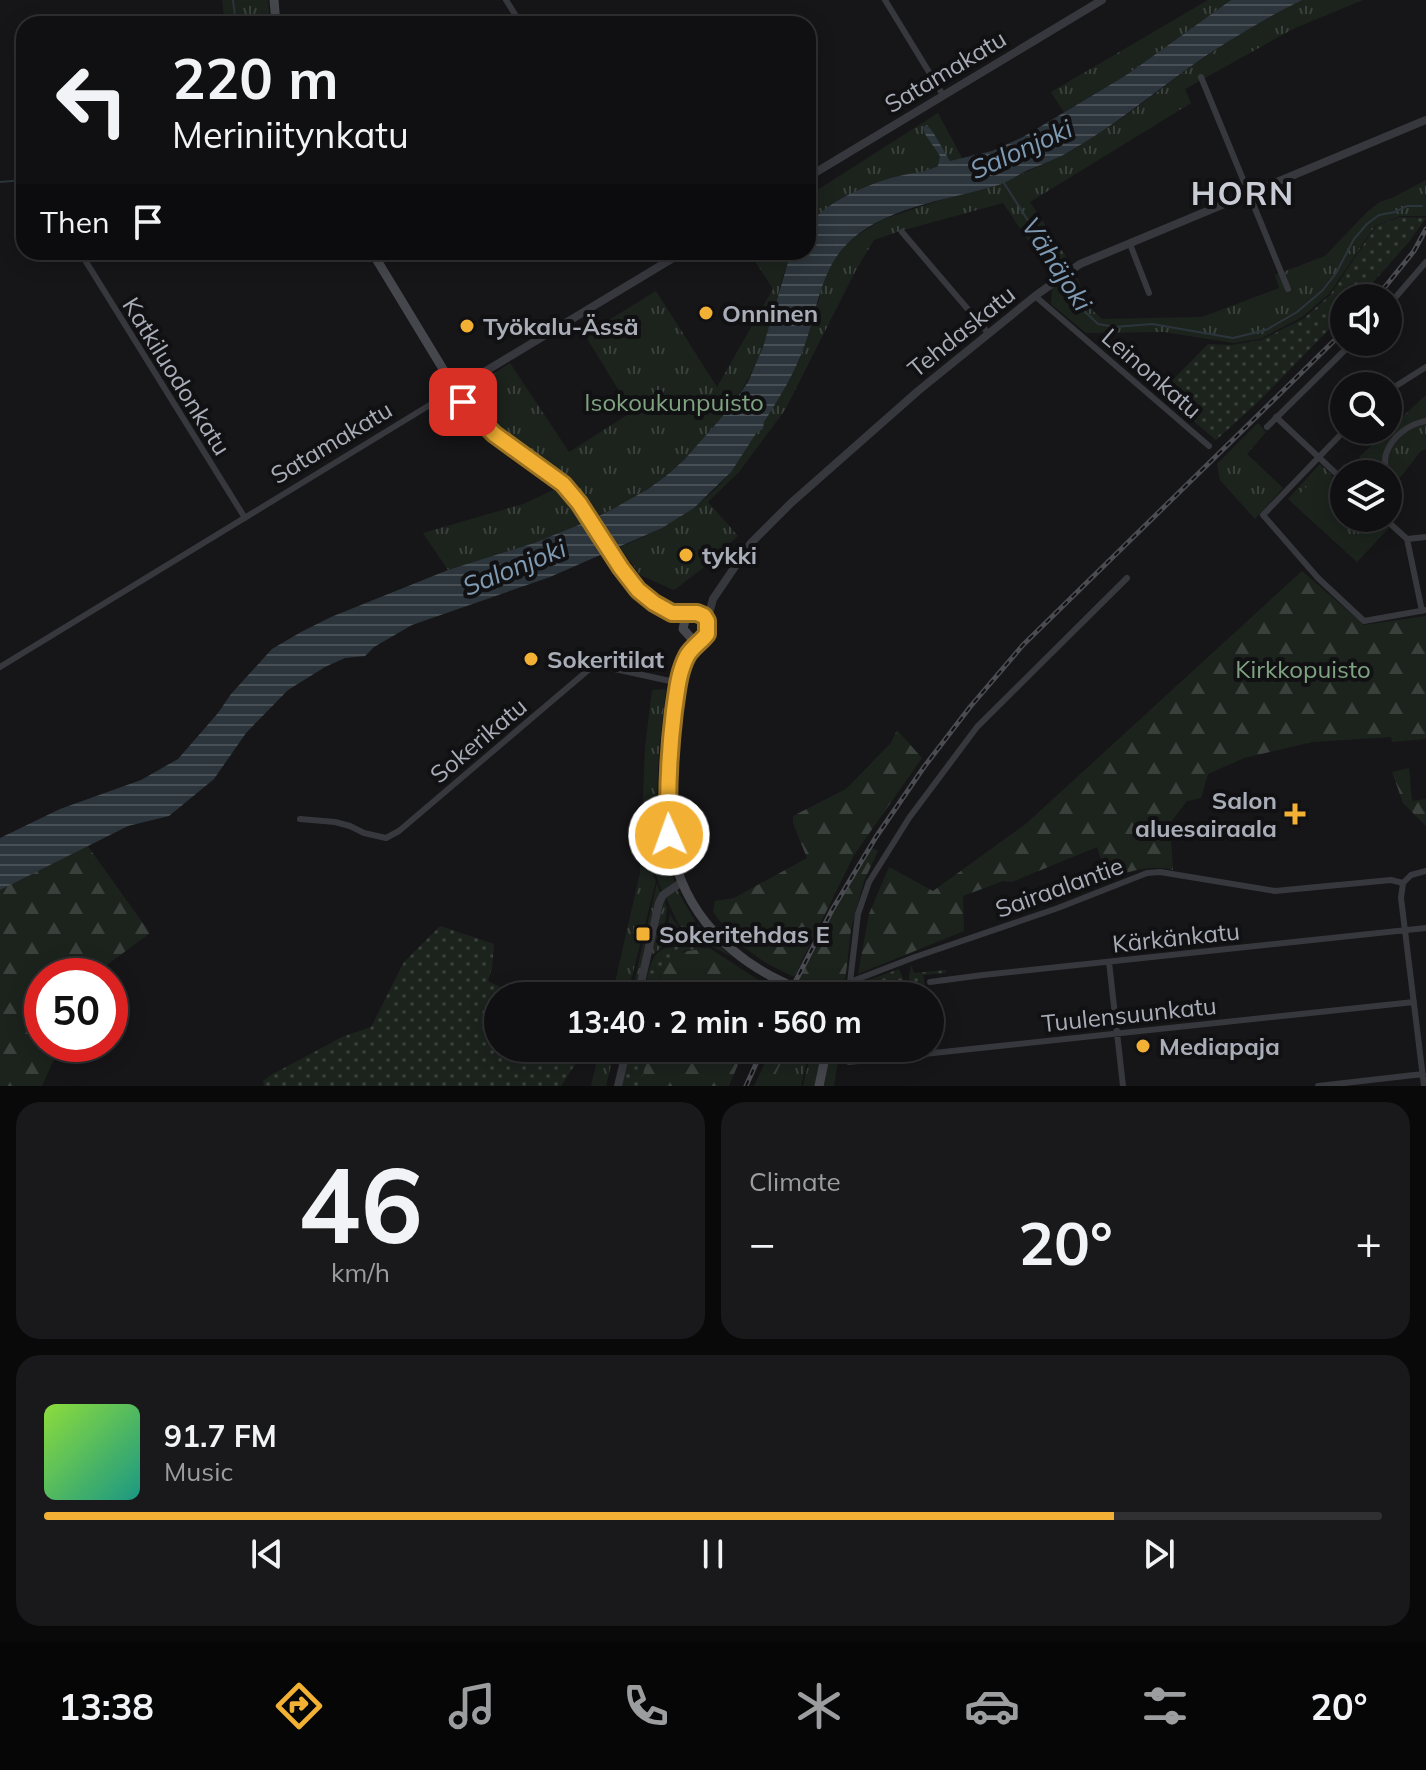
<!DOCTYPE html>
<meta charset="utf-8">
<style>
body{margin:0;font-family:Mulish,sans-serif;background:#19191b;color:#f1f3f6;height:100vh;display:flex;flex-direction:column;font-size:30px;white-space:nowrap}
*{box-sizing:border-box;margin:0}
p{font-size:26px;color:#9c9d9f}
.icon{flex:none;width:44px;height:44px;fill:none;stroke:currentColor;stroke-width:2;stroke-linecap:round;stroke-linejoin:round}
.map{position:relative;height:1086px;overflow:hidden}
.drawer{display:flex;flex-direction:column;gap:16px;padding:16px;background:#09090a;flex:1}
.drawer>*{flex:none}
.guide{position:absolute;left:16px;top:16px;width:800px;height:244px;border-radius:24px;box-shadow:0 4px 20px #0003,0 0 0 2px #303032;background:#101012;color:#f1f3f6;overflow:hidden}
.controls{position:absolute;left:1330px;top:284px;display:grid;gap:16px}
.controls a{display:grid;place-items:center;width:72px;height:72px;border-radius:50%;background:#101012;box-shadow:0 4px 20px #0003,0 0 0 2px #303032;font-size:40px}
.speed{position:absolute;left:24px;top:958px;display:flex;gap:16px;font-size:40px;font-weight:700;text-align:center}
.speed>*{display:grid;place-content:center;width:104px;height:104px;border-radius:50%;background:#101012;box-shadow:0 4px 20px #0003,0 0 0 2px #303032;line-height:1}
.speed .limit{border:12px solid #d22;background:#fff;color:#111}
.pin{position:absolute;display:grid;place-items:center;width:68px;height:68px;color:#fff;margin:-34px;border-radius:16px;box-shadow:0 4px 12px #0006}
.me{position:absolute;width:88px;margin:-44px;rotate:358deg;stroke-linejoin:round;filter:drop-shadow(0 0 6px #0008)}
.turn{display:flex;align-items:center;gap:28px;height:168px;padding:0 24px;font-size:36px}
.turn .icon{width:104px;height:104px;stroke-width:2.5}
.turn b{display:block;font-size:56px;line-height:68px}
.then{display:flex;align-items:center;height:76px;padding:0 24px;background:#0003;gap:16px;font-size:30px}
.big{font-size:60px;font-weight:700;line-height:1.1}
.drawer .widget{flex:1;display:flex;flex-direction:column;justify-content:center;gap:12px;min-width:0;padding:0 28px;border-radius:24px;background:#19191b}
.drawer .dial{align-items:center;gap:0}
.dial b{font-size:104px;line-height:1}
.song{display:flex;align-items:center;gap:24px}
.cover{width:96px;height:96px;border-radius:12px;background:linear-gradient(135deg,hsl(90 70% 55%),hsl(170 70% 35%))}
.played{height:8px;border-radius:4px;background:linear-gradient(90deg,#f2b134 80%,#303032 80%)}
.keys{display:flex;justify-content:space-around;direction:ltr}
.heat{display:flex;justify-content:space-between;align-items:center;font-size:44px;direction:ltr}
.drawer .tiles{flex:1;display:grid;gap:16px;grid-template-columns:1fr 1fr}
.widget:last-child{grid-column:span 2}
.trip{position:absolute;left:484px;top:982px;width:460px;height:80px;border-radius:40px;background:#101012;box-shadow:0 4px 20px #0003,0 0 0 2px #303032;font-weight:700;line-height:80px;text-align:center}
.tabs{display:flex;height:128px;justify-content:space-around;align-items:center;background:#060607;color:#9c9d9f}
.tabs .icon{width:56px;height:56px}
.tabs .current{color:#f2b134}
.tabs b{font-size:36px;color:#f1f3f6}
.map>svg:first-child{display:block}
</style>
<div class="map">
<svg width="1426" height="1086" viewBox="0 0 1426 1086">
<defs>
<pattern id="grass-dots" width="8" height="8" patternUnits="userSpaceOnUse" patternTransform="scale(2)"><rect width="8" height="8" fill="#1c231d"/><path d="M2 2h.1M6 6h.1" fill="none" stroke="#3a403c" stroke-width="1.8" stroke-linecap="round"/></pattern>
<pattern id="forest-firs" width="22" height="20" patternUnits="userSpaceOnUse" patternTransform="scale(2)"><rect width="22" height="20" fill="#1c231d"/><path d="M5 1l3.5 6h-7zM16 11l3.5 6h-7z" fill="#3a403c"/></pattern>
<pattern id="park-tufts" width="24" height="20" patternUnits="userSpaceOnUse" patternTransform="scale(2)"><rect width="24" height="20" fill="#1c231d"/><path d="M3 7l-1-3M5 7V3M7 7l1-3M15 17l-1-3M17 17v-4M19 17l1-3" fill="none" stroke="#3a403c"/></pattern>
<pattern id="water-rules" width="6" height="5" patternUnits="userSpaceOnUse" patternTransform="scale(2)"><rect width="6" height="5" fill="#2c353c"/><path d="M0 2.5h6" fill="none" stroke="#485056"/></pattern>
</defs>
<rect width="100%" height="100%" fill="#161618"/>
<path fill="url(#grass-dots)" d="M1400,217L1426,218L1408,243L1359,298H1344V314L1258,402L1216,440L1160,393L1208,344L1232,345L1261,340L1303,319L1330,295L1376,226Z
M440,926L494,944L492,968L488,981L519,996H498V1048H586L561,1086H264L263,1081L271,1075L342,1037L371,1027L404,962Z
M683,947L709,948L683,951L659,976L656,996H643C648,982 647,957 663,949C668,947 677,947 683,947Z
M911,965L914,973L946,970V973L923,975L927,996H911L909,977Z
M899,969L903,978V986L864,990L863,996H857L863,982Z
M930,1012L938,1050L848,1061L841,1059L844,1048H930Z
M630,1048H648L641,1086H622Z"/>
<path fill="url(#forest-firs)" d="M1302,571L1364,625L1426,616V739L1392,742L1391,737L1312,742L1244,758L1208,774L1201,798L1187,801L1170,823L1173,870C1151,864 1130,871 1108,879L1097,847L1012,882L1003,881L963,896L964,931L858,974L869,914L889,867L933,891L1027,823Z
M897,730L922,758L854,855L794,977L766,963L735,941L713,912L715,901L734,898L807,858L793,823V816L846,789L891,743Z
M1409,768L1412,801L1426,799V826L1403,803L1392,772Z
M87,845L150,933L92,976H42V1044H61L42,1086H0V890Z
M871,847L878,851L864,881L851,929L845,982C821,987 823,993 799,979L827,921Z
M709,948L760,981L761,996H656C662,955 669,953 709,948Z
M648,1048H745L729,1086H641Z
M781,1048H788L772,1083L765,1080L773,1060Z"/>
<path fill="url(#park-tufts)" d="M222,0H268L270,24H225Z
M1208,0H1231L1128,74L1064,112L1051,92Z
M1301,0H1363L1295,28L1185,89L1191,103L1030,202L1069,261L1050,273L1003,203L900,231L874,240L856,270L785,410L739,472L708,502L738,536L703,568L674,590L640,575L620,547C660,531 702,508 729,474C739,461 747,445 757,432L763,429L764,422L799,362L810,328L811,320L819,300L821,286L831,265L843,248L857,235L884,219L956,195L993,187L1070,152L1128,114L1189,68L1238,35Z
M938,113L962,158L919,173L815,219L808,229V196Z
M1426,180V216H1400L1375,226L1329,294L1302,317L1260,339L1233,343L1164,332L1086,333L1051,304L1052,289L1076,274L1088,306L1102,319L1202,317L1279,288L1275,275L1325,256L1367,212L1380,202L1394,197Z
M749,252H793C778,281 775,316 763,346C738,416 668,488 599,515C584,500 570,483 553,470C521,444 495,437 472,399L477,385L510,363L569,452L632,412L585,335L656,291L717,387L773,289Z
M1426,395V449L1421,451L1388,493V474H1378L1359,457Z
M1258,423L1266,432L1247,454L1283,488L1255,519L1220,480L1217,464Z
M1320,464L1344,487V518H1378L1389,528L1357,562L1288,499Z
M560,487L586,522L534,543L448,570L423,533L523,504Z
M680,688L669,748H661L669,689Z
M666,689L659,749L653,875L656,881L627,996H612L640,873L645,748L652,690Z
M661,750L668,751V820L672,874L676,885L663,894L656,875Z
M657,883L661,896L636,996H631Z
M676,888L696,923L731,956L711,946L679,925L665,896Z
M663,897L667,908L661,948L648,958Z
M670,914C679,932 690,936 707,946L683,944L665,946Z
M600,1048H615L606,1086H591Z
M772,1048H781L773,1060L765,1080L772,1082L788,1048H810L801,1086H754Z
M812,1048H826L818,1086H803Z
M828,1048H840L834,1086H821Z"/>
<path fill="#1c231d" d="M1320,471L1344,493V518H1350L1338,532L1299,495Z"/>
<path fill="url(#water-rules)" d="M1231,0H1302C1262,20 1223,43 1187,69C1149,97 1113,126 1072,150C1059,158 1043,164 1028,170C1018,175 1006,183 995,186C947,200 880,208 845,246C819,274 817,313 804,347C795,373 779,398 764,422L763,429L757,432L731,472L694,508L662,528L550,577L412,625L374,647L365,656L345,658L325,667L288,690L246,733L214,779L169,816L128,826L0,890V838L60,809L141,780L178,759L218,713L231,694L272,649L301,632L331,617L448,570L534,543L586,522L611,510L648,489L667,475L684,460L716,424L732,405L748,382L763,347L789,259L793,252H808C808,244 806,234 809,227C821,203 871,183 895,177C910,173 924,173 938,166L940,156L925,134L923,127L927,125C937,136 942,149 950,161L992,151L1023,137L1128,74Z"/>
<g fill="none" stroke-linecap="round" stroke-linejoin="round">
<path stroke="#2c353c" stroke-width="2" d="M233,0L236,24
M1002,180L1061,272
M0,182L24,180
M1064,278L1080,307L1098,324L1115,327L1152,324L1233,338L1266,330L1297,312L1323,290L1336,273L1354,239L1367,224L1379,215L1395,212L1407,206H1422"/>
<path stroke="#37383d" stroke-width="6" d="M506,0L521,24
M885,0L943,95
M1201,77L1288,289
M902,232L989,334
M1130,244L1149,293
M80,252L245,518
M661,252L667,262
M1035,296L1209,446
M1388,306L1426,262
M1388,391L1426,367
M1276,417L1344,481
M1267,427L1353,342
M1345,430L1263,515L1318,578L1364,621L1426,610
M1385,474C1386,468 1384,460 1386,454C1392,436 1409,424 1426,421
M1384,518L1407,539L1422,611
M1407,539L1426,537
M0,667L456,389
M300,819L335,822L350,826L364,833L386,838L399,831L593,666H601L670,681L678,682
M1403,883L1401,898L1424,1086
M1403,883L1411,875L1426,871
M1109,962L1123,1086
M850,982L915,957L1058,908L1147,873L1160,872L1275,891L1391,880L1403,883
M930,982L983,975L1426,928
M839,996L850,982L858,914L869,882L909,818L977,727L1127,578
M849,1062L1414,1002
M1318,1086L1423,1074"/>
<path stroke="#37383d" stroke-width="8" d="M808,177L1102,0
M456,389L683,252
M707,621L713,599L751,543L791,503L918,391L1035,296L1080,264L1426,120
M638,996L659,903L663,895L682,882
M618,1086L627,1048"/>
<path stroke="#45474d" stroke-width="9" d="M274,0L276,24
M372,252L463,402L494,434L563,484L579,503L621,568L638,590L654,603L672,613L689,615
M699,641L693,640L683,629L685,620L689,615C705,612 713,625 704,638C678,651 677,691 674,715C669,754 665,794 669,832C677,902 721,953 783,982
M800,990L811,996
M819,1086L827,1048"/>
<defs>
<path id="rail" d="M1376,298L1414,251L1426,229
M788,996L832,910L876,837L924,767L970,707L1023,645L1344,331
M746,1086L763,1048"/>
</defs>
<use href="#rail" stroke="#4a4c52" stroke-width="5"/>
<use href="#rail" stroke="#111113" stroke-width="2" stroke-dasharray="6" stroke-linecap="butt"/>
<path stroke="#45474d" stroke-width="9" d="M783,982L800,990"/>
</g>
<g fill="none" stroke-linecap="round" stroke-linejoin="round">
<defs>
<path id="route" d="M463,402L494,434L563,484L579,503L621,568L638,590L654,603L672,613H697L704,616L707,621V634C701,642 692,647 687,656C678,673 677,692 674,711C669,752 667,793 669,835"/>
</defs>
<use href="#route" stroke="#9d7322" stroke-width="20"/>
<use href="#route" stroke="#f2b134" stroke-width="14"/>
</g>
<g fill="#f2b134" stroke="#111113" stroke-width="3">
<circle cx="706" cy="313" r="8"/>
<circle cx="467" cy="326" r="8"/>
<circle cx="686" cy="555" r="8"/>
<circle cx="531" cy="659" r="8"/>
<path d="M1291 802h8v8h8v8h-8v8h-8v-8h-8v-8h8z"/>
<rect x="635" y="926" width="16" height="16" rx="4"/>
<circle cx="1143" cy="1046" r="8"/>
</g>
<g text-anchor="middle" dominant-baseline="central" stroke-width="8" stroke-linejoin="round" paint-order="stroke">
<g font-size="24" fill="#a8adb8" stroke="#111113">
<text transform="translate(945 71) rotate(-31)">Satamakatu</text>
<text transform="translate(961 331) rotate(-39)">Tehdaskatu</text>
<text transform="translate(1152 373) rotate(41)">Leinonkatu</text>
<text transform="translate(177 376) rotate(58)">Katkiluodonkatu</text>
<text transform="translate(331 442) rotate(-31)">Satamakatu</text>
<text transform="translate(478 740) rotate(-40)">Sokerikatu</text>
<text transform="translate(1059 887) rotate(-20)">Sairaalantie</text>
<text transform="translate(1176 937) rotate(-6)">Kärkänkatu</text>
<text transform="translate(1129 1014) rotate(-6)">Tuulensuunkatu</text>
</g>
<g font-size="24" font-weight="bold" fill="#a8adb8" stroke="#111113" text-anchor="start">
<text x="722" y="313">Onninen</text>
<text x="483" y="326">Työkalu-Ässä</text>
<text x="702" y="555">tykki</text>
<text x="547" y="659">Sokeritilat</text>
<text x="1277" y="800" text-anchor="end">Salon<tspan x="1277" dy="28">aluesairaala</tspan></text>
<text x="659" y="934">Sokeritehdas E</text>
<text x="1159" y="1046">Mediapaja</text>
</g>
<g font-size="24" fill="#7fa381" stroke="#111113">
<text x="674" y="402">Isokoukunpuisto</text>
<text x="1303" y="669">Kirkkopuisto</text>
</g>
<g font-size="26" font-style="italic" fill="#7f9bb3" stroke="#111113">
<text transform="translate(1021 149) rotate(-24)">Salonjoki</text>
<text transform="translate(1057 264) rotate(57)">Vähäjoki</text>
<text transform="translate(514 567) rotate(-22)">Salonjoki</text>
</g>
<g font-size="32" font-weight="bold" letter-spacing="2" fill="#c9ccd4" stroke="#111113">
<text x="1243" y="193">HORN</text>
</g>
</g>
</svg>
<div class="controls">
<a><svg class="icon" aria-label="sound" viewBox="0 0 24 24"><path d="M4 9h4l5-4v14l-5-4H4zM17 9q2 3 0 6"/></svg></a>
<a><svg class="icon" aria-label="search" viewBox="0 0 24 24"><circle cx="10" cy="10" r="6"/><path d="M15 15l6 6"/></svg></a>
<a><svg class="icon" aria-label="layers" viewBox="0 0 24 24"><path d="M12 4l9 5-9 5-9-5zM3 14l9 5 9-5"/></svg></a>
</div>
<div class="speed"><div class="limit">50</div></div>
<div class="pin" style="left:463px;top:402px;background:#d93025"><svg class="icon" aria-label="arrive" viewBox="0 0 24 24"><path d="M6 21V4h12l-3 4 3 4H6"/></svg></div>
<svg class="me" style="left:669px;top:835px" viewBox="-20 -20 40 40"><circle r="17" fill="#f2b134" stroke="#fff" stroke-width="3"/><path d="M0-11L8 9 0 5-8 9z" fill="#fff"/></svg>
<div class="trip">13:40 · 2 min · 560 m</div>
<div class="guide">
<div class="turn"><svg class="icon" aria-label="left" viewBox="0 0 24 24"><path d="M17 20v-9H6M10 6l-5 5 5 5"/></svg><div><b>220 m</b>Meriniitynkatu</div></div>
<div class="then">Then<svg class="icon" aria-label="arrive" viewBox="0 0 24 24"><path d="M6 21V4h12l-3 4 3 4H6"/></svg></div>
</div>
</div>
<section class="drawer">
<div class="tiles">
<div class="widget dial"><b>46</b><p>km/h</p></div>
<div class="widget"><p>Climate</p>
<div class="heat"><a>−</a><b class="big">20°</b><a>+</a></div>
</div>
<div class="widget">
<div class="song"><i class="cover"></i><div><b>91.7 FM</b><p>Music</p></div></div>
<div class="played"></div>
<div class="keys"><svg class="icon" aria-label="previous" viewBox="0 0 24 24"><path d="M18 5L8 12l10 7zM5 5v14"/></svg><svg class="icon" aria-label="pause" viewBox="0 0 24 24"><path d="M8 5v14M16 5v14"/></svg><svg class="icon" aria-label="next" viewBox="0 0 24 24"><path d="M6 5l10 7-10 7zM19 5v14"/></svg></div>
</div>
</div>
</section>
<nav class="tabs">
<b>13:38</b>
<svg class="icon current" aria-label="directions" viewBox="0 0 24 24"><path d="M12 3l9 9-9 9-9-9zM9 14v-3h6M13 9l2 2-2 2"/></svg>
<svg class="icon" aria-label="music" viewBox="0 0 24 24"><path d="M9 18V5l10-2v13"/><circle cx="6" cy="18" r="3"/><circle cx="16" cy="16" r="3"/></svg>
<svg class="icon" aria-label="phone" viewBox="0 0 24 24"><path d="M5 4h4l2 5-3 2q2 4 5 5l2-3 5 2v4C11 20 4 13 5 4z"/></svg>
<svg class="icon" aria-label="climate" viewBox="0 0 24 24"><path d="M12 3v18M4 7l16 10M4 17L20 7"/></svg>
<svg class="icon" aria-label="car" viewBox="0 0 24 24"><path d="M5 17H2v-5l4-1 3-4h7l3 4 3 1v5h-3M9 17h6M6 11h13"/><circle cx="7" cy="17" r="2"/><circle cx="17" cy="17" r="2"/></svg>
<svg class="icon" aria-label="filters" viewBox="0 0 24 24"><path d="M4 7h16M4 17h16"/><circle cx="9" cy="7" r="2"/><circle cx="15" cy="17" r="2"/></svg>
<b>20°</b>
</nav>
